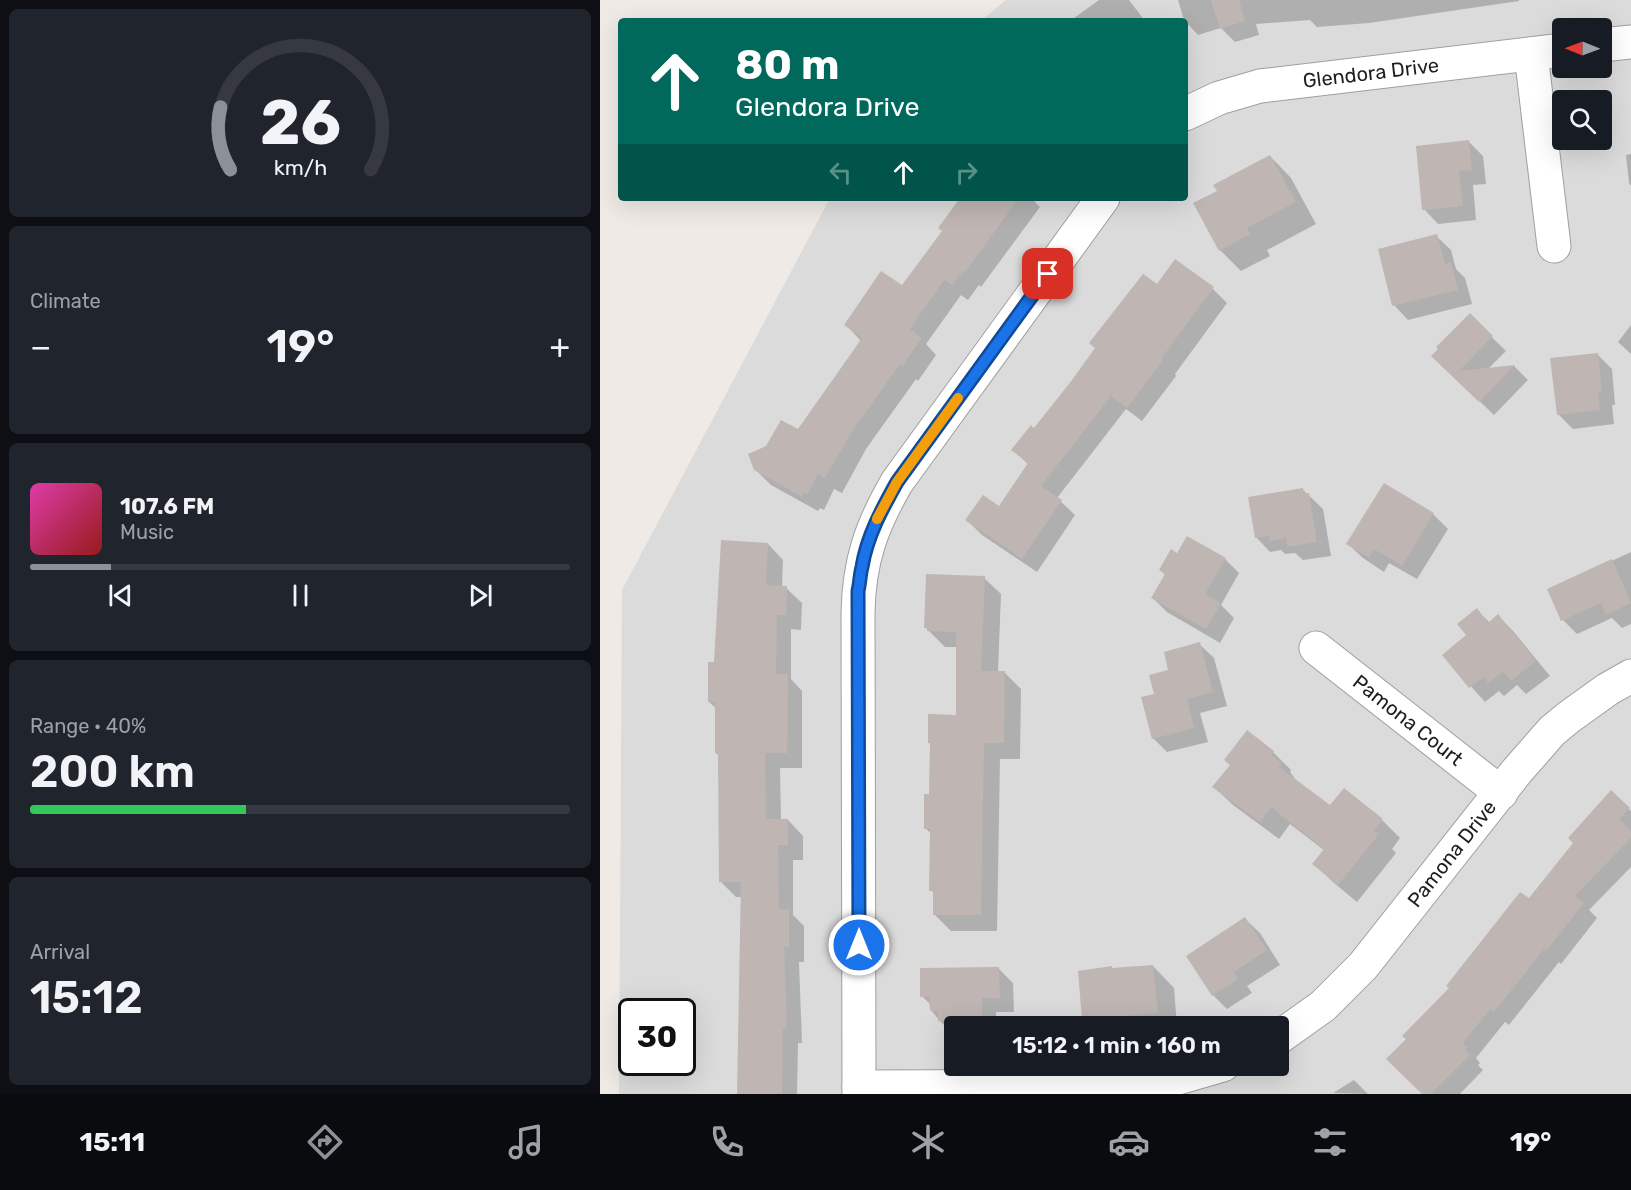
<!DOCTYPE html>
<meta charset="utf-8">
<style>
body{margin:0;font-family:Rubik,sans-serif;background:#20242c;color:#f1f3f6;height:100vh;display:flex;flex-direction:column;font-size:22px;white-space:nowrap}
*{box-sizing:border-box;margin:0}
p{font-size:20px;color:#9ea1a6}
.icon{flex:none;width:33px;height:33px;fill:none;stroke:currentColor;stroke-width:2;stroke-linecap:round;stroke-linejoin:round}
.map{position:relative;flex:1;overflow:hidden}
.side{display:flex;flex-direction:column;gap:9px;padding:9px;background:#0d0f14;width:600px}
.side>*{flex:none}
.guide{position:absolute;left:18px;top:18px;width:570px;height:183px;border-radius:6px;box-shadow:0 6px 24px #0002;background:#00695c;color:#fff;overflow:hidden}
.needle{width:39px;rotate:271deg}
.buttons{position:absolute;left:952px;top:18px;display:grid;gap:12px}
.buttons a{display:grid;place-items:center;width:60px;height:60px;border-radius:6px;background:#171b24;box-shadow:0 6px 24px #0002;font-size:30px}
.speed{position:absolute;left:18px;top:998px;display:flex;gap:12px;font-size:30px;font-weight:700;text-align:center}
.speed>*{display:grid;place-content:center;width:78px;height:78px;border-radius:50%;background:#171b24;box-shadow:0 6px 24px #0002;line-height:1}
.speed .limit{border:3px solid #111;border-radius:9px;background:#fff;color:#111}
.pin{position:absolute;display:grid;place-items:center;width:51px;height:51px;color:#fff;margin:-26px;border-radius:12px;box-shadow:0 3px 9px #0006}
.me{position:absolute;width:66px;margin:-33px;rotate:0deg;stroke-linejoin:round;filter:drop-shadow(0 0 4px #0008)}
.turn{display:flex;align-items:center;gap:21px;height:126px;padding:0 18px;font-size:27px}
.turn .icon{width:78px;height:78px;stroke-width:2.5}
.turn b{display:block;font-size:42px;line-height:51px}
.lanes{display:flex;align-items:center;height:57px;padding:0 18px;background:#0003;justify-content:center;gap:30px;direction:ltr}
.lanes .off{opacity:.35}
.big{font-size:45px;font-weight:600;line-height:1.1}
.side .widget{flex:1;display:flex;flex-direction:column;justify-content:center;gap:9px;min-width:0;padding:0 21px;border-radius:9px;background:#20242c}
.side .dial{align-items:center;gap:0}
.dial svg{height:156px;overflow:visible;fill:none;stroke:#363941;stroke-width:7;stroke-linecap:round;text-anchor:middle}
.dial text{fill:#f1f3f6;stroke:none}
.song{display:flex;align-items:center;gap:18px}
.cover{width:72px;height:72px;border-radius:9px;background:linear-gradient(135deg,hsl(320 70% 55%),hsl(0 70% 35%))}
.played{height:6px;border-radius:3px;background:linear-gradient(90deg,#8c9099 15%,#363941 15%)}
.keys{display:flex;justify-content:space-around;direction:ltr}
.heat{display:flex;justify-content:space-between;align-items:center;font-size:33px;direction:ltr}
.charge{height:9px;border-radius:4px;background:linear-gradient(90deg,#34c759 40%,#363941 0)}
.trip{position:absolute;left:344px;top:1016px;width:345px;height:60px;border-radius:6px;background:#171b24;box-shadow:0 6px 24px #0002;font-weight:600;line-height:60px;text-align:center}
.dock{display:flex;height:96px;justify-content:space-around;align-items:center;background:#090b0e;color:#9ea1a6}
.dock .icon{width:42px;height:42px}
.dock .selected{color:#8c9099}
.dock b{font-size:27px;color:#f1f3f6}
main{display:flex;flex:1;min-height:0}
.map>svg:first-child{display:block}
</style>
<main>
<section class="side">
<div class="widget dial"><svg viewBox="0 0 100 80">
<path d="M14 69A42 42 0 1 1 86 69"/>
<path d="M14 69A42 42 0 0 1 9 37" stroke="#8c9099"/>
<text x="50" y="56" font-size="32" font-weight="700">26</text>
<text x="50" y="72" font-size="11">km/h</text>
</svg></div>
<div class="widget"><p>Climate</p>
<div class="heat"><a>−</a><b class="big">19°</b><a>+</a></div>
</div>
<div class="widget">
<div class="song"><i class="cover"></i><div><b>107.6 FM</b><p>Music</p></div></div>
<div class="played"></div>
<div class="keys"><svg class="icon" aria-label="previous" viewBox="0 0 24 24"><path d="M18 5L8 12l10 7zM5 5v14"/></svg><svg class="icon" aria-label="pause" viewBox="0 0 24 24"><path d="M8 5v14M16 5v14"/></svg><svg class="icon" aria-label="next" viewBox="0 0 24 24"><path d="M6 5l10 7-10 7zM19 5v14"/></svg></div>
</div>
<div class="widget"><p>Range · 40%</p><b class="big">200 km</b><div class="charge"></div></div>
<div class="widget"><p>Arrival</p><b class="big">15:12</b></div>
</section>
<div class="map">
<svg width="1031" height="1094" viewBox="0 0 1031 1094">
<rect width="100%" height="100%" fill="#efeae5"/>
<path fill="#dcdbdc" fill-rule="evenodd" d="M406,0H1031V1094H19L22,590L230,198H585V21H381ZM963,28H1002V68H963ZM963,100H1002V140H963ZM32,1011H82V1062H32ZM354,1026H678V1065H354Z"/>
<path fill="#0003" d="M499,0H529L545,21H470Z
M578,0H919V1L769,23L717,27L710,20L656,24L659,35L635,42L621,28L598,35L584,20Z
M869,142L883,156L886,184L873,185L876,220L838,224L824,209Z
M1031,154V186L1029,183L1026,155Z
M670,156L691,178L716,224L667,250L670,256L641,271L620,250L619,192Z
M362,198H437L434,201L440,207L381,287L379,285L368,300L361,295L326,344L336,355L318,381L316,379L266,449L242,493L234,489L224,510L220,508L218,511L171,485L155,469L198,431L261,341L246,325L302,287L344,231Z
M836,236L851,250L856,269L865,278L872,304L808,320L794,305Z
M557,286L613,289L627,303L575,374L576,376L542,421L526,409L457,498L475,515L437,572L382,535L367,520L400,508L429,465L413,450L434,430Z
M870,316L906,351L888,369L914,366L928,380L894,415L833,356Z
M1031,325V354L1018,342Z
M997,354L1012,369L1015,405H1012L1014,424L973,429L958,414Z
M703,490L723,509L731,556L703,560L695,553L685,554L681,550L670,552L656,537Z
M833,514L848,529L817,579L789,563L784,572L763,558L748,544Z
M168,544L183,560L182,587L186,588L202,603L201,630L191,629V679L202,691V768H180L181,821L188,820L203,836V860H193V915L204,926V962H199L202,1043H198L197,1094H138L142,897H136L120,881L119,756L116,753L117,709L109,702L116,664Z
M1031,552V624L1022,628L1012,618L977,634L963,620L949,590Z
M578,555L625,559L639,573L621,605L634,618L620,643L567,612L553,598L566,576L561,570Z
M384,578L401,594L398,672H404L421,689L420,759H400L397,931H351L334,914L335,894L331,890L332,834L326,829L331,796L332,745L329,743L357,716L358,647H345L325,627Z
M877,610L890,623L898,616L913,631L950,676L926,694L917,685L904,696L899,691L885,702L844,656L868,636Z
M599,644L614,658L627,706L600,713L608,742L567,752L553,738L556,695L570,671Z
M647,732L673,752L691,770L690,772L699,784L730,807L782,820L800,838L792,849L796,853L757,902L733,882L714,864L725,851L690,824L679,839L633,805L614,787L631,766Z
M1011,792L1031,811V867L989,910L997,918L961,964L959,962L909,1025L905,1022L876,1058L880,1063L878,1065L883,1070L860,1094H824L850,988L929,901L975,843Z
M645,919L660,933L680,965L647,986L652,993L627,1009L613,995Z
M553,966L574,988L577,1026H490L484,1019L513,970Z
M399,969L413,983L414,1012H396V1026H354V1035L339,1020L331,1010V1005L322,996Z
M754,1080L768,1094L733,1093Z"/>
<path fill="#bfb5b2" d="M611,0H639L645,21L620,29Z
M869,140L872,170L859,171L863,206L822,210L816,146Z
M670,155L696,202L647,228L650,234L619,251L593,203L617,191L613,185Z
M360,198H419L365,272L363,271L352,285L344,280L310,329L322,338L302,366L300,364L251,433L225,478L218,474L207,495L204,493L202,497L154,470L148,454L166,446L181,420L198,429L262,338L244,325L281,271L302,285L342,231L338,228Z
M837,234L845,264L851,262L858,290L792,306L778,249Z
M575,259L614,287L561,359L563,360L527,408L511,396L441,486L462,500L422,559L365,520L383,495L399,506L428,463L411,450L431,425L434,428L472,380L495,348L489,343L543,274L557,284Z
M870,313L893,336L859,371L915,365L879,402L831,356L838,349L836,347Z
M998,353L1002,391H998L1000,410L957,415L950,358Z
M784,483L834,513L802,566L774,549L769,558L746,544Z
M703,488L704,494L709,493L717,542L687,547L686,538L670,541L669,536L655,538L648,497Z
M587,536L626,558L605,594L621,603L606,629L551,598L565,574L559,570L571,549L577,553Z
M121,540L168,543L166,585L187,586L186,615H177L176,674H188L187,753H165L166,819H188V845H178L179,909H189V947H184L187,1028H183L182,1094H137L141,882H119L118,753H115V703L108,702V662H114Z
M1012,559L1031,603L1006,615L1001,603L961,621L947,589Z
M326,574L385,576L381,671H405L404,743H384L381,915H333V891H329L330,829H324V794H329L330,743H328V714L356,715V632L327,631V628H324Z
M877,608L888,623L898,614L936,661L911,681L903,671L888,683L884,677L869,688L842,655L866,635L857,624Z
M600,642L613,692L587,699L594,728L552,739L541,697L554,694L549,675L568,670L564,652Z
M647,730L674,751L671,755L682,763L679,767L730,805L744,788L783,819L774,831L779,834L738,885L712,864L724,849L671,807L660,822L612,787L630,765L624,760Z
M1011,790L1030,808L1019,819L1031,831V838L975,896L984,903L946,951L944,949L894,1012L890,1009L863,1043L867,1047L865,1050L870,1055L831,1094H822L786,1059L806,1039L802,1036L849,988L846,986L920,892L929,898L973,843L968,838Z
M645,917L667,950L634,972L638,979L612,996L586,956Z
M553,965L558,1013L482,1020L478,971L512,966V968Z
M399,967L400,998H382V1020L338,1021V1011H330L329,997H320V968Z"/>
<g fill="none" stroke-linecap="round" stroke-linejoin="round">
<defs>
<g id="minor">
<path d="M1002,45L1031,42"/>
<path d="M931,54L954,246"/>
<path id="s1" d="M585,114L619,98L660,86L963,50"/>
<path id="s2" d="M716,648L901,793"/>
<path id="s3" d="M678,1038L723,1006L763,966L917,771L952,731L969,717L1008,689L1031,676"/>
<path d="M259,1087L530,1086L571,1080L623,1065"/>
<path d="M259,1094L258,613C259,561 271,527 297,482L503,198"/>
</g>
</defs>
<use href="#minor" stroke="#9f9f9f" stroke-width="35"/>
<use href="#minor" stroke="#fff" stroke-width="33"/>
</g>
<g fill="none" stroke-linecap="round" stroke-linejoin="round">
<defs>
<path id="route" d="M259,945L258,591C260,583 260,574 262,567C267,536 282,509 297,482L448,274"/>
</defs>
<use href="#route" stroke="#114b97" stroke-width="15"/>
<use href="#route" stroke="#1a73e8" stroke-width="10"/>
<path stroke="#f59e0b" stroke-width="10" d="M277,519L297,482L358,398"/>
</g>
<g text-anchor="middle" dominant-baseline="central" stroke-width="5" stroke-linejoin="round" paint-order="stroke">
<g font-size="20" fill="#1e1e1e" stroke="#fff">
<text stroke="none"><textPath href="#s1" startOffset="192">Glendora Drive</textPath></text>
<text stroke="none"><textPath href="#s2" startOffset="117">Pamona Court</textPath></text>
<text stroke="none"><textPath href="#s3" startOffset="255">Pamona Drive</textPath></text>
</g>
</g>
</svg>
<div class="buttons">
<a><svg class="needle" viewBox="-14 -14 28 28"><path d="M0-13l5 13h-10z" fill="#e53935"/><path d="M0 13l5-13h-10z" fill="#9ea1a6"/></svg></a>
<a><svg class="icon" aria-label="search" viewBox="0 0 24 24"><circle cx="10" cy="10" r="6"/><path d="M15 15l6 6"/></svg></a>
</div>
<div class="speed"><div class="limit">30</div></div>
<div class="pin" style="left:448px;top:274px;background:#d93025"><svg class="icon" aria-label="arrive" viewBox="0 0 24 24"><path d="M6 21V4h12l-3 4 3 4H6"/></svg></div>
<svg class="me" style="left:259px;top:945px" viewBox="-20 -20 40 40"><circle r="17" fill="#1a73e8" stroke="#fff" stroke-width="3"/><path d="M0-11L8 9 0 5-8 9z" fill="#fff"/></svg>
<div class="trip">15:12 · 1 min · 160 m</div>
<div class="guide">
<div class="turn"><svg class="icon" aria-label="ahead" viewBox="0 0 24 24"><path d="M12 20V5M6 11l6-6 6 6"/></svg><div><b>80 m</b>Glendora Drive</div></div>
<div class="lanes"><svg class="icon off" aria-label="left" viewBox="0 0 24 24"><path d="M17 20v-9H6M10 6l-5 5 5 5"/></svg><svg class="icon" aria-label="ahead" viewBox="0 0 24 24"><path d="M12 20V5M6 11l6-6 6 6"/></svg><svg class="icon off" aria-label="right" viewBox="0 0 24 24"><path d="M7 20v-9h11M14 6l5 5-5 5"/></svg></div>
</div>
</div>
</main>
<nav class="dock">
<b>15:11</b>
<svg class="icon selected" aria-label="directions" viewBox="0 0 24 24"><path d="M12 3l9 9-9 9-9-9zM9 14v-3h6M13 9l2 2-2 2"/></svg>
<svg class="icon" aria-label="music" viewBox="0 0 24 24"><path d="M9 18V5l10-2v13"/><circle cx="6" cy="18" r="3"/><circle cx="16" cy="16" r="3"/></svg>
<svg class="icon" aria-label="phone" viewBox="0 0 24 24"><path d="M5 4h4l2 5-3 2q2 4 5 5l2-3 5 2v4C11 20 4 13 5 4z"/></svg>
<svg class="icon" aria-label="climate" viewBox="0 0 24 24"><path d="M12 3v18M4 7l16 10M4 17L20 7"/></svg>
<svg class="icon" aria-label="car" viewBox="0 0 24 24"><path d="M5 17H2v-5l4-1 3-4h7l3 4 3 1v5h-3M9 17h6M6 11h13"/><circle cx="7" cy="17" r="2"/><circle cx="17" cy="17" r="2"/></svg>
<svg class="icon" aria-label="filters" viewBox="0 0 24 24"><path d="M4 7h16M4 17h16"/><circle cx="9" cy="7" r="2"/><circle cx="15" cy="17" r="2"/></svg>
<b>19°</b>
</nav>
